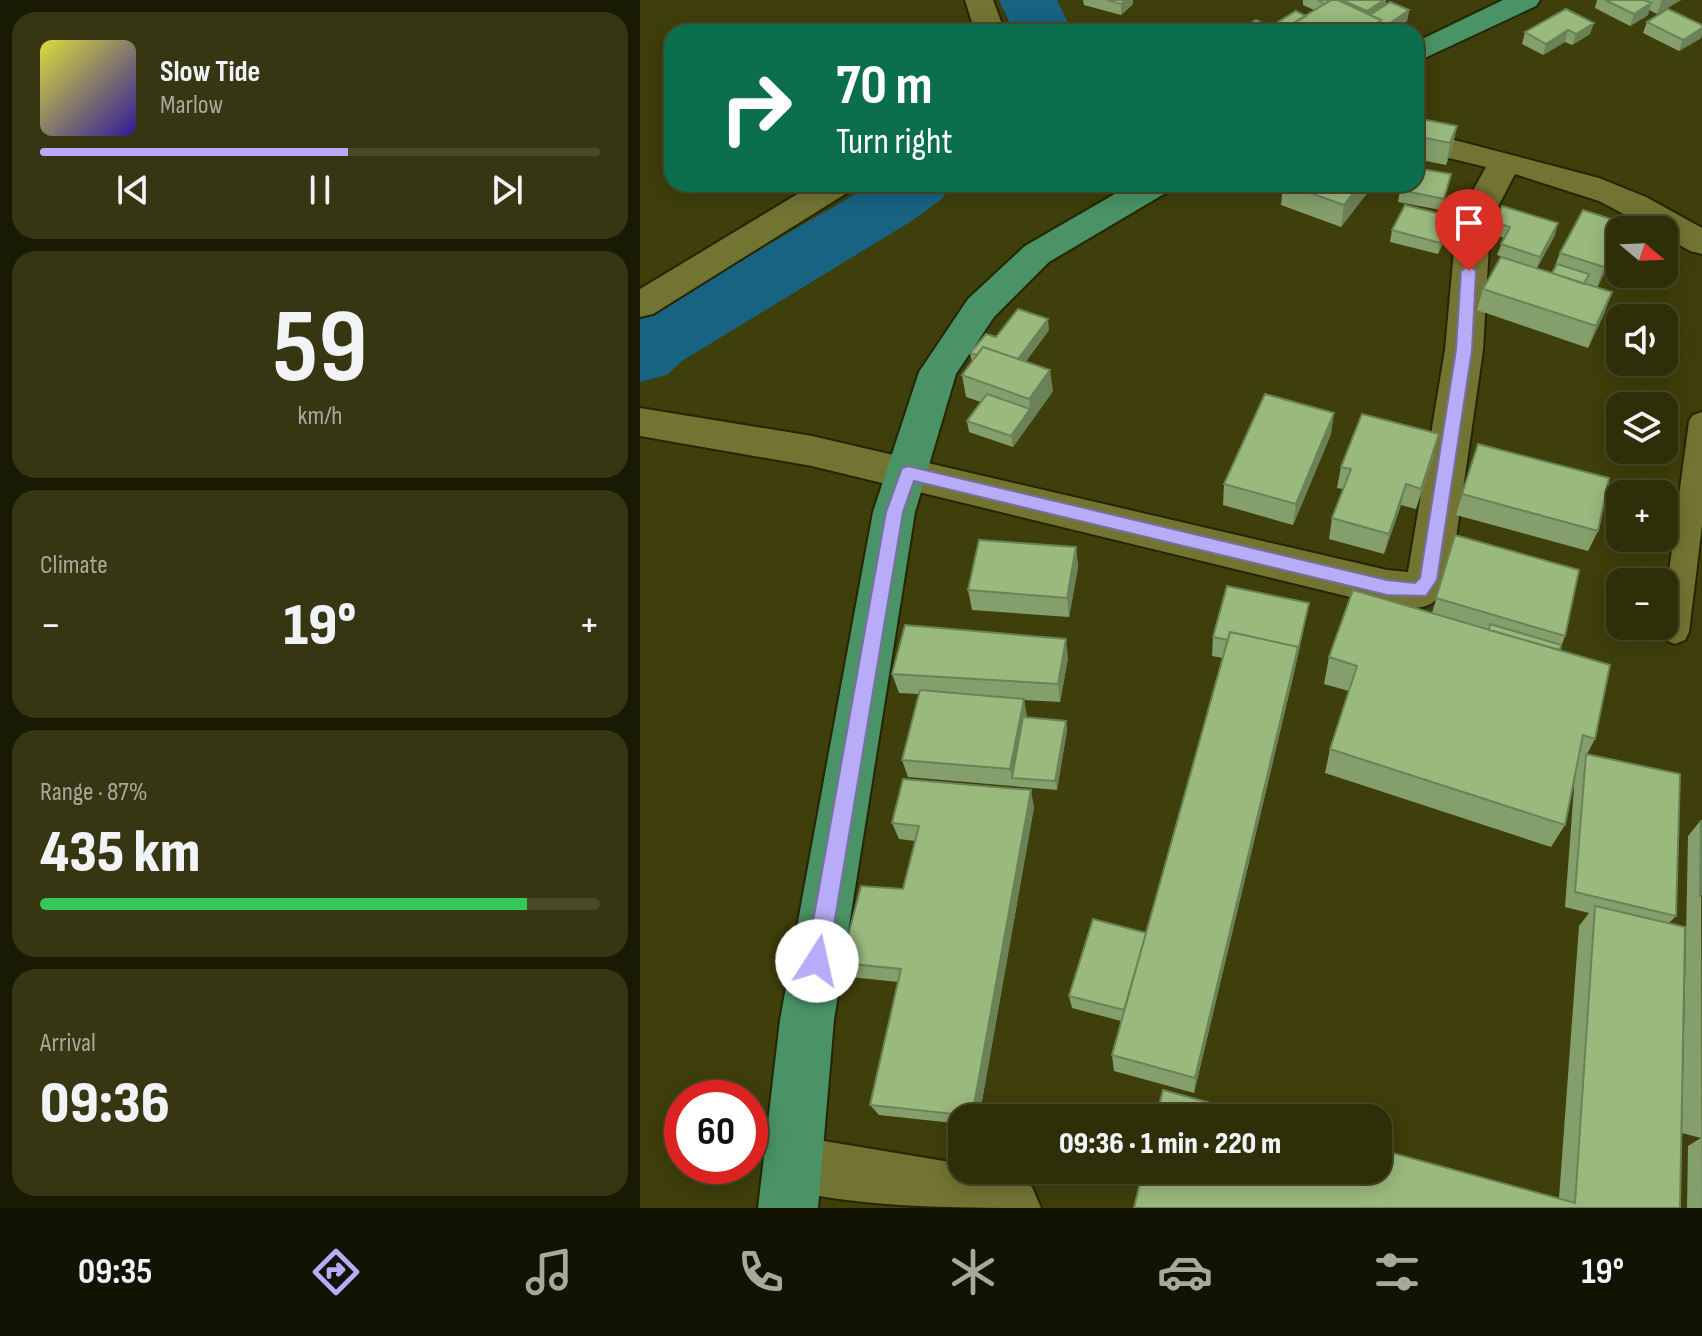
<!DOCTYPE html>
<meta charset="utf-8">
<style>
body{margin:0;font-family:"Sofia Sans Condensed",sans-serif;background:#363712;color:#f1f3f6;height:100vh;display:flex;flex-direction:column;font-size:30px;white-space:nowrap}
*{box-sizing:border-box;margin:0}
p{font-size:26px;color:#a7a99c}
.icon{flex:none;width:44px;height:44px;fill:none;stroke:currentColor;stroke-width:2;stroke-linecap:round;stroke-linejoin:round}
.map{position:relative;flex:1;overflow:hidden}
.panel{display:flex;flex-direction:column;gap:12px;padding:12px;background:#191a04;width:640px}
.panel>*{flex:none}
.banner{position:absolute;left:24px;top:24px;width:760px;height:168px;border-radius:24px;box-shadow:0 4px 20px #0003,0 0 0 2px #494a29;background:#0b6e4f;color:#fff;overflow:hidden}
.needle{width:52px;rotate:109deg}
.buttons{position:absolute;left:966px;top:216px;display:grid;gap:16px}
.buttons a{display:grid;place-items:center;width:72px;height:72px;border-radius:16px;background:#2e2f08;box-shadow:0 4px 20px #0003,0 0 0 2px #494a29;font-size:40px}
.speed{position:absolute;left:24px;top:1080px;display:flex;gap:16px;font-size:40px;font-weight:700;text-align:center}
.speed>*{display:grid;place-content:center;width:104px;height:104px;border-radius:50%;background:#2e2f08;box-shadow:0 4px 20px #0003,0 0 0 2px #494a29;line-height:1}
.speed .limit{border:12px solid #d22;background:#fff;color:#111}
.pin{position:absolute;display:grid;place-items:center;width:68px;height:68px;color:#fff;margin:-82px -34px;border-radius:50% 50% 50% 0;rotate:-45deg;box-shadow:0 0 8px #0007}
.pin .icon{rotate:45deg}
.me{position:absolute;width:88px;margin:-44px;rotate:10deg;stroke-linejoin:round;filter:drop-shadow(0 0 6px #0008)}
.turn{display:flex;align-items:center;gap:28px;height:168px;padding:0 40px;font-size:36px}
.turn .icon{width:104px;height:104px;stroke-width:2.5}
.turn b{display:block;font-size:56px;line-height:68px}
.big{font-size:60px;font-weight:800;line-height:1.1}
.panel .widget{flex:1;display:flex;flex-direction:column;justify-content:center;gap:12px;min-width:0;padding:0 28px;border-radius:24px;background:#363712}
.panel .dial{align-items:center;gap:0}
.dial b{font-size:104px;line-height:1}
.song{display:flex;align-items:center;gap:24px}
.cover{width:96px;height:96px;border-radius:12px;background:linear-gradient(135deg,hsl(60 70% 55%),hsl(250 70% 35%))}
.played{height:8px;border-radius:4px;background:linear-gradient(90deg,#b8abf7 55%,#494a29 55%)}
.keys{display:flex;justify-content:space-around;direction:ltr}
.heat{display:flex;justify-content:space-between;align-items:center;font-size:44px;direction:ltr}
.charge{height:12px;border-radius:6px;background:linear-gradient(90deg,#34c759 87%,#494a29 0)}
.trip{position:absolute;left:308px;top:1104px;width:444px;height:80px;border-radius:24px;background:#2e2f08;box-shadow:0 4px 20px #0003,0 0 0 2px #494a29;font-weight:800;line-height:80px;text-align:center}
.menu{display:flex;height:128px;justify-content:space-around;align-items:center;background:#121303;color:#a7a99c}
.menu .icon{width:56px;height:56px}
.menu .active{color:#b8abf7}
.menu b{font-size:36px;color:#f1f3f6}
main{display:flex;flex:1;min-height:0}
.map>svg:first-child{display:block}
</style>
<main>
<section class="panel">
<div class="widget">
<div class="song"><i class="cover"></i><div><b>Slow Tide</b><p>Marlow</p></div></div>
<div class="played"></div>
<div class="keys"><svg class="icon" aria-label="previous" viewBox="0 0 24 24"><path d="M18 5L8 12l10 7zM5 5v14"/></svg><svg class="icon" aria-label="pause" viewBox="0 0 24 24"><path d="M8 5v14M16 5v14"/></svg><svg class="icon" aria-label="next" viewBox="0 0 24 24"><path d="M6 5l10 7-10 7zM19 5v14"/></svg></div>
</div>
<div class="widget dial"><b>59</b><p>km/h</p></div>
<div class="widget"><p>Climate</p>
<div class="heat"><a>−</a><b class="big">19°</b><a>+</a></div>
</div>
<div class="widget"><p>Range · 87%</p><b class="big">435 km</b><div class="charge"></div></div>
<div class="widget"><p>Arrival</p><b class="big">09:36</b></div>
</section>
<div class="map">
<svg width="1062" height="1208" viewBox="0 0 1062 1208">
<rect width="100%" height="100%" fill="#3e3f0a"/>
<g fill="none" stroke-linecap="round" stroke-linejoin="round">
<path fill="#196382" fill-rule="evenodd" d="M359,0H417L432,32H374Z
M233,184H311L302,199L270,222L42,361L27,375L0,382V319Z"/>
<defs>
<path id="service" d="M1062,412V525L1049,632L1045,640L1035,644L1025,640L1021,632L1049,421L1053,415Z"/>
<path id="minor" d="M325,0H353L365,32H335Z
M776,130L959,178L1006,197L1062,228V254L1050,251L1024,236V230H1014L959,201L875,174L852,218L850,228L843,350L810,580C793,613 780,609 747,606L172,466L0,436V408L172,436L747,570L768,572L805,350L816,228L818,218L846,167L776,150Z
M174,184H215L210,191L13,314L0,317V289Z
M154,1136L322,1164V1170H353L392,1187L401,1208C314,1208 215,1208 133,1186L125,1165L133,1144Z"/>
<path id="primary" d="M863,0H900L896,6L776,62V42Z
M492,184H534L529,191L409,262L354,317L316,374L275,512L194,1020L178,1208H118L140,1020L233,512L279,372L328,299L385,246Z"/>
</defs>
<use href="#service" stroke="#242502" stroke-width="4"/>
<use href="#minor" stroke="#242502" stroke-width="4"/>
<use href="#primary" stroke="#242502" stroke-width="4"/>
<use href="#service" fill="#727532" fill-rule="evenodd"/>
<use href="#minor" fill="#727532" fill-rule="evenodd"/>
<use href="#primary" fill="#4a9366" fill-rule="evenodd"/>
</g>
<path fill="#849f6c" d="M443,0H493V4L481,15L444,5Z
M663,0H746V5L769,10L767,21L752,32H603V28L630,27L666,16L674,10L663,5Z
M957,0H1041L1017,14L1009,10L1008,15L990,26L955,8Z
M926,9L950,34L932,45L925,42L903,55L882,44L885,32Z
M1007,22L1062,25V34L1061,38L1039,51L1003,33Z
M776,118L817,126L812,148L806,165L776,159Z
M811,174L801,210L758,202L760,190Z
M643,184H734L701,227L641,205Z
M854,222L915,235L897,268L857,255L864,238L851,233Z
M986,224L984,230H980V240L978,246L957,288L972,292L964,314L948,348L837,310L843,289L912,273L920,253Z
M810,228L798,254L750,242L752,230Z
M409,330L386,361L413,391L373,447L329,432L327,421L341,402L326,397L322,375L332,362L330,353L356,337Z
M691,434L653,525L583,505L584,484Z
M838,444L958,531L948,551L816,515Z
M794,455L776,509L761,505L744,554L689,539L692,518L703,489L697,488L701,467Z
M815,535L925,636L920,650L955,739L947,754L1036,916L1029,923L1040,1208H494L919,1198L939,926L949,913L925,907L935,774L925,825L911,847L685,773L690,749L709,691L684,684L689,657L792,613Z
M436,547L438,567L429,617L332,610L328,590Z
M669,603L654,673L554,1093L474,1071L472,1055L481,1021L432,1008L429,996L506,933L583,658L572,656L573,637Z
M428,658L420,702L384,700L387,718L426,721L427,730L417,790L268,777L262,760L279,694L259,693L252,674Z
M394,807L339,1118H322V1124L239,1115L230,1105L258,982L210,977L201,963L263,889L275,841L259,839L252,823Z
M1061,820L1062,1208H1047L1048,1146L1061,1138L1042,1133L1048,836Z"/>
<path fill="#6b8258" d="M485,0H493V4L481,15V4Z
M744,0H746L745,10L726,20L727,11Z
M1022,0H1041L1017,14Z
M1011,3L1008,15L990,26L994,14Z
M769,10L767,21L752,32H742L743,28Z
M741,20L739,32H723Z
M954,23L950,34L932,45L936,34Z
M1062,28L1061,38L1039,51L1043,40Z
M928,30L925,42L903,55L906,44Z
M817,126L812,148L806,165L810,143Z
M720,184H734L701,227L704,205Z
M812,217L810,228L798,254L800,243Z
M918,223L915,235L897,268L900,257Z
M980,235L978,246L956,289L964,267Z
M972,292L964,314L948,348L956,326Z
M408,319L409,330L374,378L372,367Z
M410,370L413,391L373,447L371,436L390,409L389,399Z
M694,413L691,434L653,525L656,504Z
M799,434L794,455L776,509L781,489Z
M766,484L761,505L744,554L749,534Z
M436,547L438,567L429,617L427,598Z
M669,603L654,673L554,1093L555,1078Z
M426,639L428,658L420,702L418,684Z
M384,699L387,717L376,778H372L370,769Z
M426,721L427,730L417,790L415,781Z
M391,790L394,807L339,1118H333L332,1116Z"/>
<path fill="#99b97d" stroke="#6b8258" stroke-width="2" d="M467,0H485L481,4Z
M678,0H691L685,4Z
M691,0H698L741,20L723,32H650L644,29Z
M702,0H744L727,11Z
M965,0H1004L1011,3L994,14Z
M750,2L769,10L743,28L740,26L741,20L730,15Z
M926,9L954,23L936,34L928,30L906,44L885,32Z
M1028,9L1062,25V28L1043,40L1007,22Z
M656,11L666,16L644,29V32H612L603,28L616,20L630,27Z
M776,118L817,126L810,143L776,136Z
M776,168L811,174L804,199L760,190L762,184H776Z
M645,184H720L704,205Z
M765,205L812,217L800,243L752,230Z
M862,206L918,223L900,257L861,244L870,227L854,222Z
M943,210L986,224L983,230H980V235L964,267L920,253Z
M861,257L972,292L956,326L843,289Z
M917,264L949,274L944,284L912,273Z
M378,309L408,319L378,359L343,347L337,355L330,353L346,334L356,337Z
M343,347L410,370L389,399L322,375Z
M347,394L390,409L371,436L327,421Z
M625,394L694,413L656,504L584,484Z
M722,414L799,434L781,489L766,484L749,534L692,518L711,469L701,467Z
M838,444L969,478L958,531L822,494Z
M815,535L939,570L925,636L796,598Z
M339,540L436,547L427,598L328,590Z
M587,586L669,603L657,655L658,647L590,632L588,640L573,637Z
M713,590L970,665L955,739L943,735L925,825L690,749L717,666L689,657Z
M850,624L921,645L920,650L849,630Z
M265,625L426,639L418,684L252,674Z
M590,632L658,647L555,1078L472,1055Z
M280,690L384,699L370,769L262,760Z
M383,717L426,721L415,781L372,778Z
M946,754L1040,774L1036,916L935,892Z
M263,779L391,790L332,1116L230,1105L261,969L201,963L221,886L263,889L279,826L252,823Z
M1061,820L1062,893L1060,895Z
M955,906L1045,927L1040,1208H494L503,1170H738V1149L935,1203Z
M453,919L506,933L484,1010L429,996Z
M523,1090L625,1118H516Z"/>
<path fill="#b8abf7" stroke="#786fa1" stroke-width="2" d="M829,266L836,271L832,350L797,580L786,596L747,595L274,481L263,512L188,961L185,968L177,971L170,968L166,961L246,512L262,468L268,466L747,580L775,583L780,578L816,350L821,271Z"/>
</svg>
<div class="buttons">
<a><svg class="needle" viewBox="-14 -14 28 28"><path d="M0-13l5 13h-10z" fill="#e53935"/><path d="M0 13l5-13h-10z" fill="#a7a99c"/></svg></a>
<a><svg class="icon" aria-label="sound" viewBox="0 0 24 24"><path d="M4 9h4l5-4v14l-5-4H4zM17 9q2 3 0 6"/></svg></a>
<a><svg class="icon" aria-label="layers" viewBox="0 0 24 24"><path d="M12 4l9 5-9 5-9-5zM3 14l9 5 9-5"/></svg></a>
<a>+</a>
<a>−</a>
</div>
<div class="speed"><div class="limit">60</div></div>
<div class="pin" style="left:829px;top:271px;background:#d93025"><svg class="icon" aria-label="arrive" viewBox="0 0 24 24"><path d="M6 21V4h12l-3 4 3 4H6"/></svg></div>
<svg class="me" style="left:177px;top:961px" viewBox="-20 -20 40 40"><circle r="19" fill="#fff"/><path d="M0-13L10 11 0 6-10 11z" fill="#b8abf7"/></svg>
<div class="trip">09:36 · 1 min · 220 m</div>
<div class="banner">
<div class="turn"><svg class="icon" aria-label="right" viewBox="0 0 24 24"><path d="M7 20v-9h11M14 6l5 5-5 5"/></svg><div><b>70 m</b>Turn right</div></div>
</div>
</div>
</main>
<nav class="menu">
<b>09:35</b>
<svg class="icon active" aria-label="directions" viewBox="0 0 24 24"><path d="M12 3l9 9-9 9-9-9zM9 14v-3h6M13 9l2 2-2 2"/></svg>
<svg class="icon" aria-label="music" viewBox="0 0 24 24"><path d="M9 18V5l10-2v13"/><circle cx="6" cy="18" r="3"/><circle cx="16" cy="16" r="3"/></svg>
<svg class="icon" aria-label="phone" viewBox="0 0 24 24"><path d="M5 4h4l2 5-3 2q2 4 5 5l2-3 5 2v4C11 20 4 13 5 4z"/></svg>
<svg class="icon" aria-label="climate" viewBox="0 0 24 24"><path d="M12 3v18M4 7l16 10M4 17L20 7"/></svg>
<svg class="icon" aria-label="car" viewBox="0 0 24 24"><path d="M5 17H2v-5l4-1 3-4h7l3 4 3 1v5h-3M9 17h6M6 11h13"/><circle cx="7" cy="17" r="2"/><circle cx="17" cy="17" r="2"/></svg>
<svg class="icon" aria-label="filters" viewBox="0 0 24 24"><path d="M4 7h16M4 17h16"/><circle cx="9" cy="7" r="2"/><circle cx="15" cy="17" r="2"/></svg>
<b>19°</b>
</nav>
